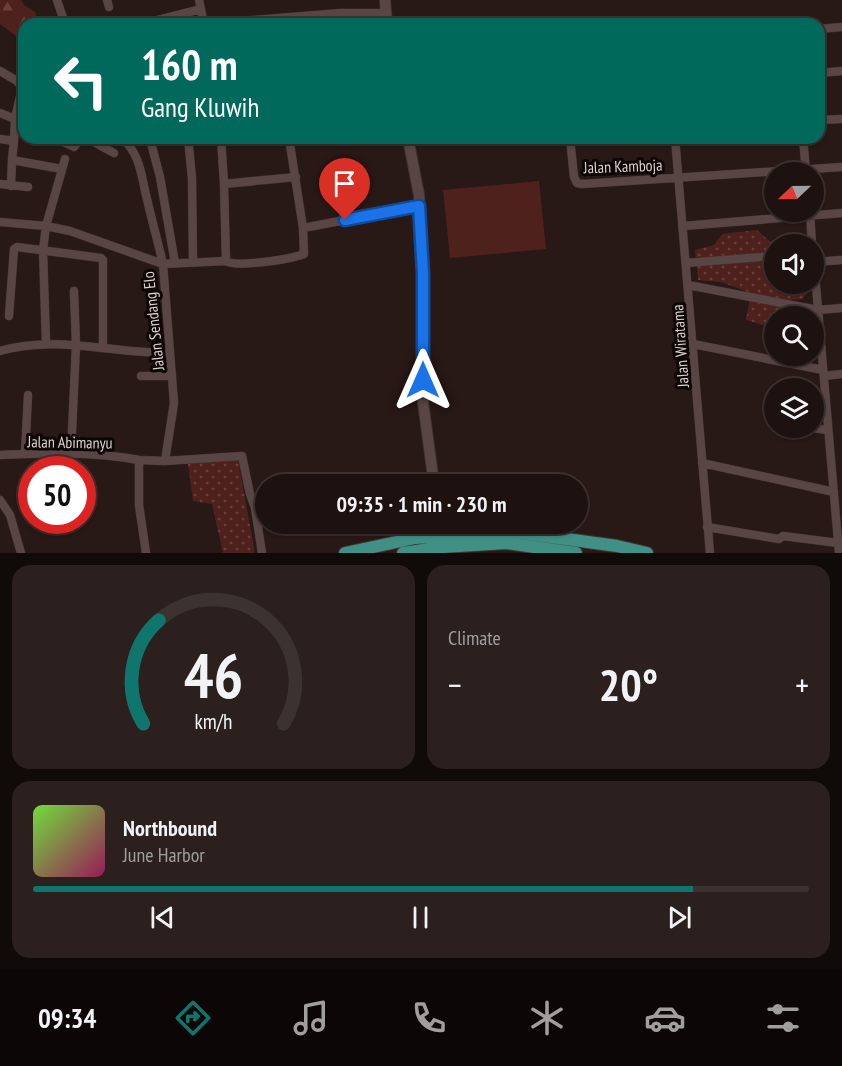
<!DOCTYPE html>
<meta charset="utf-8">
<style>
body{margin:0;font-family:"PT Sans Narrow",sans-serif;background:#2b201e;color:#f1f3f6;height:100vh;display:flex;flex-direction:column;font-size:22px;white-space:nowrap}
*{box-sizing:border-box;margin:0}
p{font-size:20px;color:#a19e9f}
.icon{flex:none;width:33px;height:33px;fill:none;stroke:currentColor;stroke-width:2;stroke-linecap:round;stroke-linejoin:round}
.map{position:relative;height:553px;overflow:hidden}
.drawer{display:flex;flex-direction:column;gap:12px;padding:12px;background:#100a09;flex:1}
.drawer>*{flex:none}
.hud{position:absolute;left:18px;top:18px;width:807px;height:126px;border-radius:18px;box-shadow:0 2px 4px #0004,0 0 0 2px #3c3230;background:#00695c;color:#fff;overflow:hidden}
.needle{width:39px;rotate:248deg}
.buttons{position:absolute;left:764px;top:162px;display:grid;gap:12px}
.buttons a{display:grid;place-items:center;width:60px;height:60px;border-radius:50%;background:#1e1210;box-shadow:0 2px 4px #0004,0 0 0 2px #3c3230;font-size:30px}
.speed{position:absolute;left:18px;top:456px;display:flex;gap:12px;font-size:30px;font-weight:700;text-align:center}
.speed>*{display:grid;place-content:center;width:78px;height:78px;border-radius:50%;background:#1e1210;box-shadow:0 2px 4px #0004,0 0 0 2px #3c3230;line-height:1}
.speed .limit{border:9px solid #d22;background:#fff;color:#111}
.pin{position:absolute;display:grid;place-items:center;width:51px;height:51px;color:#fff;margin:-62px -26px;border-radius:50% 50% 50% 0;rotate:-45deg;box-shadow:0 0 6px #0007}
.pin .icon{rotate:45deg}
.me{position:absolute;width:66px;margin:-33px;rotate:0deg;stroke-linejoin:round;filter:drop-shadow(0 0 4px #0008)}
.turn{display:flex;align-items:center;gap:21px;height:126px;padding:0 24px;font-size:27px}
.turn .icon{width:78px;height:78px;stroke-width:2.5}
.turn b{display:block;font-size:42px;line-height:51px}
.big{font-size:45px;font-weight:600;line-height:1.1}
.drawer .widget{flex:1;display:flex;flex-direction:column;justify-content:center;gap:9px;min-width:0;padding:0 21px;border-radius:18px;background:#2b201e}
.drawer .dial{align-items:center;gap:0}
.dial svg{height:156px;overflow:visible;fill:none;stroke:#3c3230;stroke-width:7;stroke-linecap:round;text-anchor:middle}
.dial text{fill:#f1f3f6;stroke:none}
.song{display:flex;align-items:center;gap:18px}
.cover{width:72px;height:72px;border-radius:9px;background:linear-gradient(135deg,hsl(100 70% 55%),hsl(330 70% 35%))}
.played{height:6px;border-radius:3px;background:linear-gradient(90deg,#0f766e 85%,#3c3230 85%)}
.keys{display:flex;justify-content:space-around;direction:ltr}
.heat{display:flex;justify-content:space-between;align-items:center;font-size:33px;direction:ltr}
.drawer .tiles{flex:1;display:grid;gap:12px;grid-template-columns:1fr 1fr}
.widget:last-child{grid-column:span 2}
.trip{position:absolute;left:255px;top:474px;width:333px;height:60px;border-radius:30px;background:#1e1210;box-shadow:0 2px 4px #0004,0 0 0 2px #3c3230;font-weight:600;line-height:60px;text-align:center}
.tab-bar{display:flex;height:96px;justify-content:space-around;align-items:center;background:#0c0706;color:#a19e9f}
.tab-bar .icon{width:42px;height:42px}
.tab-bar .active{color:#0f766e}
.tab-bar b{font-size:27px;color:#f1f3f6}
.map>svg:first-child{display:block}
</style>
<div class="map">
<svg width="842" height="553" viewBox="0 0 842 553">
<defs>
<pattern id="grass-dots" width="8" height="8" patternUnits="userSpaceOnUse" patternTransform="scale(1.5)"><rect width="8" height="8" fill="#4e211d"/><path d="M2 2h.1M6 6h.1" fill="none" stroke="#67403d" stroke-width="1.8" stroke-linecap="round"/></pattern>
<pattern id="forest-firs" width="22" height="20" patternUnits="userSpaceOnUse" patternTransform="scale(1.5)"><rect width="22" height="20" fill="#4e211d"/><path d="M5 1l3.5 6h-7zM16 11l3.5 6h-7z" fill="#67403d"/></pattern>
</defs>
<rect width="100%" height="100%" fill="#281816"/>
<path fill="url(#grass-dots)" d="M757,230L774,245V284H808V291L803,299L790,300L786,316H774V328L746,320L751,293L721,282L698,280L695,250L714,245L722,234Z
M238,460L255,553H223L212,504L193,501L188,464Z"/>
<path fill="url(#forest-firs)" d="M0,0H21L24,5L35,12L37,19L36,24H24V42L0,24Z"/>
<path fill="#4e211d" d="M539,181L546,249L450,258L443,190Z"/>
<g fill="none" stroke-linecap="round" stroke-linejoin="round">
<defs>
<path id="minor" d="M57,0L65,24
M107,0L109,7
M199,0L204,24
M142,24L201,9
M204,24L341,13H384
M819,29L842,27
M0,71L17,81L22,88L15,119L0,113
M819,73L842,71
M819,120L842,119
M55,138L74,147L81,138
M122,138C141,155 141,176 147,199C152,221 158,242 163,264L174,403L165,461L139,460V505L146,553
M188,138L192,178L193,261
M570,138L574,177L577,183L582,184L842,167
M675,138L710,553
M803,138L806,172
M0,139L14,141L12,160
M14,141L15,119
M92,141L114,153
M151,143L160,177L175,263
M0,184L28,187
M224,184L296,177
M11,186L12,160L62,169
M810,213L812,244
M0,222L46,226L70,231L163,264L226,261L224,184L221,138
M683,226L842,213
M303,228L419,206
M813,251L839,553
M226,261C236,268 291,259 304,254L303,228L289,138
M814,262L842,260
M686,263L774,256
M688,285L818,310L842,308
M9,316L14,249L17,247L101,258L103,260V348
M46,343L43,250L46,226L65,159
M693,344L823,370
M0,351C57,334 113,354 170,353
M141,376H172
M824,376L842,374
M813,397L825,399
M813,428L827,430
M71,453L76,345L74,291
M25,454L28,395
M0,455C47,453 93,451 139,460
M165,461L242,456L250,494L255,508L262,553
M702,463L834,492
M0,500L10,515L21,553
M707,527L779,539L783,536L838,543"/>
<path id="secondary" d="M385,0L387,24
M408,138L419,195L423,274V402L434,484
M440,524L442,544"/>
<path id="trunk" d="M345,553L415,538L507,531L617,546L647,553
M403,553L443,547L506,543L576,553"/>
</defs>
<use href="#minor" stroke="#413534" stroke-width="9"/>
<use href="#secondary" stroke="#413534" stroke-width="12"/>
<use href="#trunk" stroke="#413534" stroke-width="14"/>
<use href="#minor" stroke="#594644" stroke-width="8"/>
<use href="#secondary" stroke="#594644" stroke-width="10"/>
<use href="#trunk" stroke="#409086" stroke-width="12"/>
</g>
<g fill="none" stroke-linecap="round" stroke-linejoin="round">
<defs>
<path id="route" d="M345,220L419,206L423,273V380"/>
</defs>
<use href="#route" stroke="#114b97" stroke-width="15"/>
<use href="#route" stroke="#1a73e8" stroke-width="10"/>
</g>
<g text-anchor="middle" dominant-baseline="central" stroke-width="6" stroke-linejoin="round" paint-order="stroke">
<g font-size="16" fill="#dcd1cf" stroke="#0c0605">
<text transform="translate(623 166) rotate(-2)">Jalan Kamboja</text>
<text transform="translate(153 321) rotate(-96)">Jalan Sendang Elo</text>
<text transform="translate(680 346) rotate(-94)">Jalan Wiratama</text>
<text transform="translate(70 442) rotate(1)">Jalan Abimanyu</text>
</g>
</g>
</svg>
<div class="buttons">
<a><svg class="needle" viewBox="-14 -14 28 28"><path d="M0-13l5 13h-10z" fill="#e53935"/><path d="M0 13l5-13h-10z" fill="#a19e9f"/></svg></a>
<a><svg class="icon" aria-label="sound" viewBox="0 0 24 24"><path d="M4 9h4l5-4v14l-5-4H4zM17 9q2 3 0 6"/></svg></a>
<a><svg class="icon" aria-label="search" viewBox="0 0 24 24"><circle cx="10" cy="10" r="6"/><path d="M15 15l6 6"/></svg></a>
<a><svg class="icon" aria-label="layers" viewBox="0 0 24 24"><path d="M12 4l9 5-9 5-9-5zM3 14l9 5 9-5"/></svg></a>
</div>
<div class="speed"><div class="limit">50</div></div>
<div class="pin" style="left:345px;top:220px;background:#d93025"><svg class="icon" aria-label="arrive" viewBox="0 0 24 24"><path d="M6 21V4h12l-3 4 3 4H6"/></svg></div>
<svg class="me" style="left:423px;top:380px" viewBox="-20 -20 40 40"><path d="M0-17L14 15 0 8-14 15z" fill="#1a73e8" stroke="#fff" stroke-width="4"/></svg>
<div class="trip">09:35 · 1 min · 230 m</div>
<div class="hud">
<div class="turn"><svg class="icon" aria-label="left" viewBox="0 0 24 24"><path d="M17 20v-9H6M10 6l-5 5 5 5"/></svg><div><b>160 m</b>Gang Kluwih</div></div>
</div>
</div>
<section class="drawer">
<div class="tiles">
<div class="widget dial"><svg viewBox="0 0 100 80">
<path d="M14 69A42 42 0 1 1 86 69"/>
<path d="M14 69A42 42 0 0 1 22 16" stroke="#0f766e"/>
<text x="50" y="56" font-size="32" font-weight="700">46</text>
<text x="50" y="72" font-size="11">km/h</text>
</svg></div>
<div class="widget"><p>Climate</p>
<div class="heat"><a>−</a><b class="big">20°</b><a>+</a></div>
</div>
<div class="widget">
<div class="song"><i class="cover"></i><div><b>Northbound</b><p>June Harbor</p></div></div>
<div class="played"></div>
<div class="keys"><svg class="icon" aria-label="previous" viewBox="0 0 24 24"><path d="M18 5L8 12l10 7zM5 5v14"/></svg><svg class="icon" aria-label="pause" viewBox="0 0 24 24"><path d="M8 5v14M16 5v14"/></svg><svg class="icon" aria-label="next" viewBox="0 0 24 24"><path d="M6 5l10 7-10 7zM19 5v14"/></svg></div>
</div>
</div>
</section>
<nav class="tab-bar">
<b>09:34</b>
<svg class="icon active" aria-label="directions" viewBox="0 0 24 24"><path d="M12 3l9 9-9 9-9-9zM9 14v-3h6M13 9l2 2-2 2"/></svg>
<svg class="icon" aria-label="music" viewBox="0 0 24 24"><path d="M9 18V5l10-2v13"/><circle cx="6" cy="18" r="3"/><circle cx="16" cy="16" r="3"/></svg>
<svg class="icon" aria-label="phone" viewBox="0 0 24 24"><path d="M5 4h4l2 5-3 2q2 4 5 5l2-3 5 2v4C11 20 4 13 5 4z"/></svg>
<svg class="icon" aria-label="climate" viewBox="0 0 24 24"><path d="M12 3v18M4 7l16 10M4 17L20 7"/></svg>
<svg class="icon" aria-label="car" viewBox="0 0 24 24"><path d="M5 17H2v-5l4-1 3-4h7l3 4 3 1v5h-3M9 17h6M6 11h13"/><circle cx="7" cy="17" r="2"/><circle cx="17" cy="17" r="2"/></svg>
<svg class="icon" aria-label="filters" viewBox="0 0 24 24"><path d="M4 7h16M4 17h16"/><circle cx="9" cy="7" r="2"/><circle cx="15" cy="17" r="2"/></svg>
</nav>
